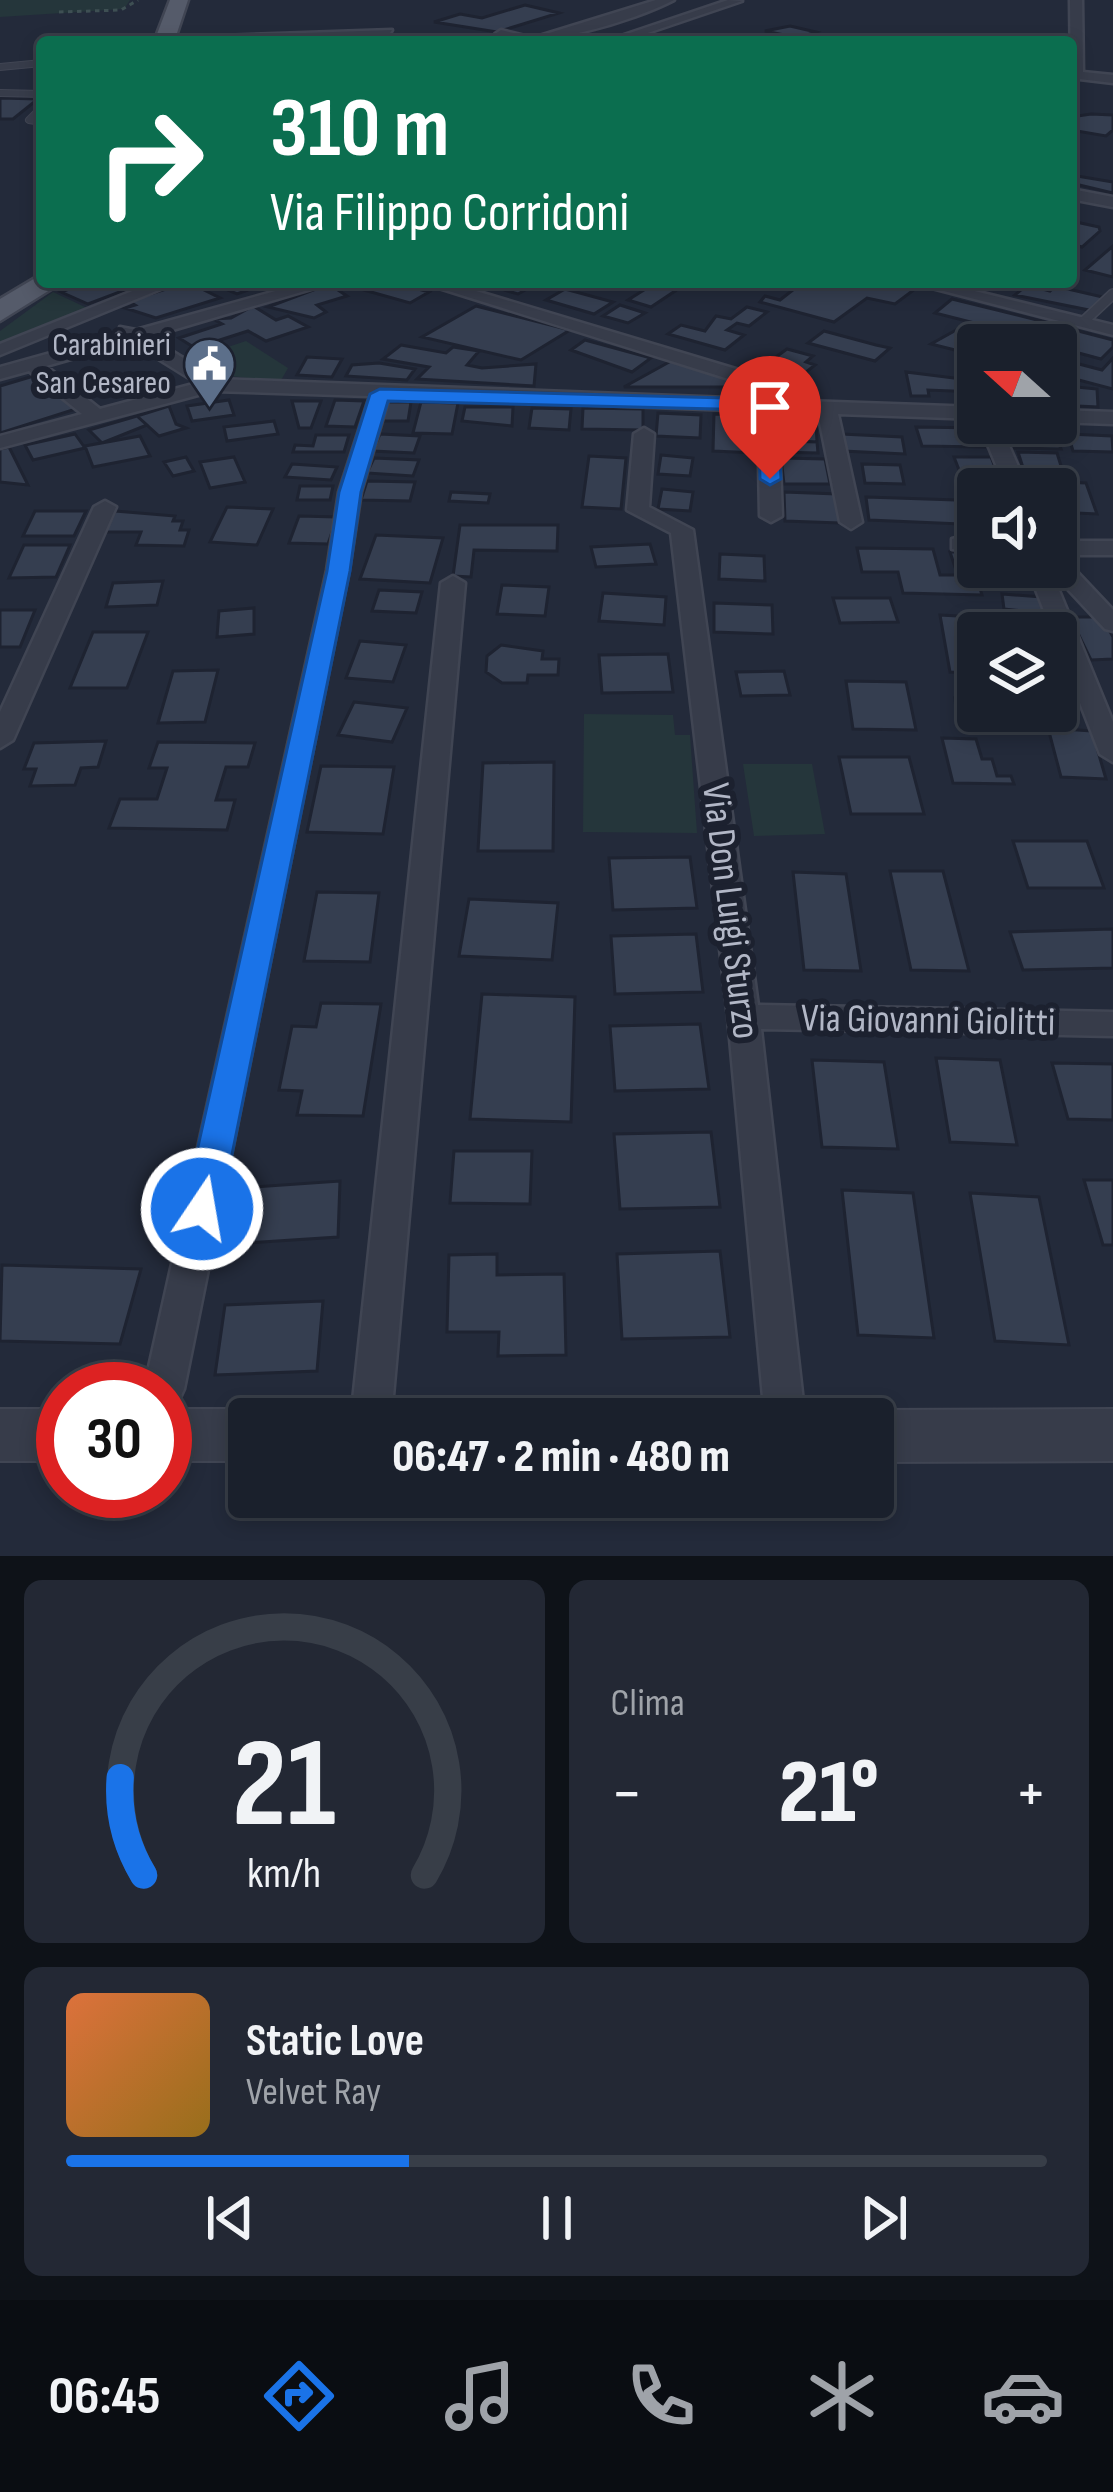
<!DOCTYPE html>
<html lang="it">
<meta charset="utf-8">
<style>
body{margin:0;font-family:"Sofia Sans Condensed",sans-serif;background:#232834;color:#f1f3f6;height:100vh;display:flex;flex-direction:column;font-size:45px;white-space:nowrap}
*{box-sizing:border-box;margin:0}
p{font-size:39px;color:#9fa3a9}
.icon{flex:none;width:66px;height:66px;fill:none;stroke:currentColor;stroke-width:2;stroke-linecap:round;stroke-linejoin:round}
.map{position:relative;height:1556px;overflow:hidden}
.sheet{display:flex;flex-direction:column;gap:24px;padding:24px;background:#0e1218;flex:1}
.sheet>*{flex:none}
.guide{position:absolute;left:36px;top:36px;width:1041px;height:252px;border-radius:12px;box-shadow:0 6px 18px #0003,0 0 0 3px #383e48;background:#0b6e4f;color:#fff;overflow:hidden}
.needle{width:78px;rotate:291deg}
.tools{position:absolute;left:957px;top:324px;display:grid;gap:24px}
.tools a{display:grid;place-items:center;width:120px;height:120px;border-radius:12px;background:#1a202c;box-shadow:0 6px 18px #0003,0 0 0 3px #383e48;font-size:60px}
.speed{position:absolute;left:36px;top:1362px;display:flex;gap:24px;font-size:60px;font-weight:700;text-align:center}
.speed>*{display:grid;place-content:center;width:156px;height:156px;border-radius:50%;background:#1a202c;box-shadow:0 6px 18px #0003,0 0 0 3px #383e48;line-height:1}
.speed .limit{border:18px solid #d22;background:#fff;color:#111}
.pin{position:absolute;display:grid;place-items:center;width:102px;height:102px;color:#fff;margin:-123px -51px;border-radius:50% 50% 50% 0;rotate:-45deg;box-shadow:0 0 12px #0007}
.pin .icon{rotate:45deg}
.me{position:absolute;width:132px;margin:-66px;rotate:12deg;stroke-linejoin:round;filter:drop-shadow(0 0 9px #0008)}
.turn{display:flex;align-items:center;gap:42px;height:252px;padding:0 36px;font-size:54px}
.turn .icon{width:156px;height:156px;stroke-width:2.5}
.turn b{display:block;font-size:84px;line-height:102px}
.big{font-size:90px;font-weight:800;line-height:1.1}
.sheet .tile{flex:1;display:flex;flex-direction:column;justify-content:center;gap:18px;min-width:0;padding:0 42px;border-radius:18px;background:#232834}
.sheet .dial{align-items:center;gap:0}
.dial svg{height:312px;overflow:visible;fill:none;stroke:#383e48;stroke-width:7;stroke-linecap:round;text-anchor:middle}
.dial text{fill:#f1f3f6;stroke:none}
.song{display:flex;align-items:center;gap:36px}
.cover{width:144px;height:144px;border-radius:18px;background:linear-gradient(135deg,hsl(20 70% 55%),hsl(40 70% 35%))}
.played{height:12px;border-radius:6px;background:linear-gradient(90deg,#1a73e8 35%,#383e48 35%)}
.keys{display:flex;justify-content:space-around;direction:ltr}
.heat{display:flex;justify-content:space-between;align-items:center;font-size:66px;direction:ltr}
.sheet .tiles{flex:1;display:grid;gap:24px;grid-template-columns:1fr 1fr}
.tile:last-child{grid-column:span 2}
.trip{position:absolute;left:228px;top:1398px;width:666px;height:120px;border-radius:12px;background:#1a202c;box-shadow:0 6px 18px #0003,0 0 0 3px #383e48;font-weight:800;line-height:120px;text-align:center}
.tab-bar{display:flex;height:192px;justify-content:space-around;align-items:center;background:#0a0d12;color:#9fa3a9}
.tab-bar .icon{width:84px;height:84px}
.tab-bar .active{color:#1a73e8}
.tab-bar b{font-size:54px;color:#f1f3f6}
.map>svg:first-child{display:block}
</style>
<div class="map">
<svg width="1113" height="1556" viewBox="0 0 1113 1556">
<rect width="100%" height="100%" fill="#232a3a"/>
<path fill="#25363b" d="M0,0H130L124,9L0,17Z
M53,292L87,308L0,343V331Z
M246,341L288,368L280,382L231,376L195,358Z
M584,714L673,715L675,735H690L697,833L583,832Z
M743,764H812L825,834L754,836Z"/>
<path fill="#353e50" stroke="#1e2331" stroke-width="3" d="M525,5L559,13L497,32L434,22L460,14L482,18Z
M790,26L816,32L810,34L819,36L808,40L765,31Z
M0,98L38,99L13,119H0Z
M1091,114L1113,115V130L1106,136L1071,130V117Z
M1071,175L1113,182V193L1071,183Z
M1076,222L1099,227L1100,231L1082,247L1071,244Z
M1113,246V277L1085,270Z
M88,282H122L133,287L88,304L61,292Z
M188,282L220,298L156,318L125,308L135,305L128,301Z
M209,282H270L237,294Z
M393,282L429,292L410,303L339,283Z
M477,282H535L538,283L518,294Z
M803,282H885L915,289L895,304L867,298L834,322L760,302L765,296L780,300Z
M655,283L678,289L651,307L628,300Z
M329,284L347,296L317,305L326,312L314,318L268,307Z
M1027,285L1050,291L1055,286L1107,298L1094,311L1015,295Z
M565,289L613,302L594,314L546,300Z
M952,299L1045,322L1030,337L935,313Z
M620,305L645,313L628,323L603,316Z
M253,306L276,320L288,316L308,327L266,341L248,331L195,348L179,338L222,324L213,319L231,318Z
M476,306L570,330L521,360L422,337Z
M747,307L767,312L749,326L737,323L727,330L744,335L725,350L668,334L681,325L705,331L716,316L731,319Z
M1063,327L1113,340V347L1101,359L1045,344Z
M958,329L988,336L971,354L931,344Z
M824,331L876,345L890,348L875,361L808,343Z
M585,340L651,358L632,372L571,350Z
M401,345L446,353L453,347L479,351L467,365L482,368L536,364L534,386L417,379L429,367L383,359Z
M787,349L813,356L806,362L815,365L805,373L769,362Z
M307,357L342,359L332,377L297,375Z
M1056,358L1102,370L1113,358V389L1056,374Z
M671,361L742,381L750,387H624Z
M379,363L415,369L407,380L346,376L352,365Z
M906,372L978,381V392L928,390L929,396H911Z
M37,375L79,408L0,433V386Z
M1056,385L1097,389L1098,407L1056,405Z
M229,400L234,415L192,421L187,406Z
M335,400L364,401L355,427L326,426Z
M292,401H321L311,428H299Z
M385,402H411L408,421H382Z
M421,402L458,403L452,434L413,433Z
M169,406L176,424L186,428L159,436L137,416Z
M465,407H513L512,426L462,421Z
M532,408L571,409L569,430L529,428Z
M583,408L643,409V430L582,429Z
M658,413L701,415L700,438L656,436Z
M714,414L756,416L757,453L713,451Z
M137,416L147,425L102,443L89,430Z
M274,421L278,434L227,441L224,427Z
M784,422L816,423L817,442L785,441Z
M916,427L978,428L984,447L922,446Z
M1005,431L1054,432L1061,449L1011,448Z
M75,434L85,448L33,460L25,445Z
M380,434L420,436L414,453L373,451Z
M841,434L902,437L905,454L843,451Z
M1068,434L1112,436L1113,452L1073,451Z
M316,435H349L344,452H293L295,445L313,446Z
M140,436L150,456L93,467L85,446Z
M773,440L817,442L818,453L774,452Z
M9,447L28,485L0,482V449Z
M1018,452L1057,453L1066,482L1086,483L1097,514L1056,512V489H1042L1038,475L1025,474Z
M661,455L693,458L690,476L658,474Z
M589,456L626,458L621,509L582,507Z
M186,457L194,471L173,476L164,462Z
M234,457L245,482L210,488L200,462Z
M954,457H991L998,475H961Z
M374,458L419,460L413,476L367,473Z
M781,458L825,459L830,484H784Z
M292,464L337,467L331,480L285,477Z
M862,464L900,465L904,484L865,483Z
M956,479H994L999,489H978V497H962Z
M367,481L415,482L410,501L361,500Z
M300,486H333L330,500H297Z
M662,489L693,492L690,511L658,509Z
M451,492L490,494L488,503L449,501Z
M784,492L837,494L840,523L785,521Z
M866,497L956,500L961,524L869,520Z
M227,507L273,509L257,545L210,542Z
M35,511H86L74,536H23Z
M115,511L175,516L173,521H183L180,530H189L184,546L136,545L141,532H105Z
M299,516L337,517L328,544L289,543Z
M460,525H558L557,551L474,550L471,577L453,576Z
M376,535L443,538L430,583L360,579Z
M650,544L656,564L596,567L591,547Z
M24,545H70L56,577L9,578Z
M857,548L933,549L940,575H976L982,595L903,593L898,572H862Z
M950,552H978V567H1027L1033,582H999L995,570H956Z
M720,554L764,556L765,581L719,579Z
M163,581L157,605L106,607L113,583Z
M502,585L549,587L545,616L497,614Z
M379,590L422,592L416,613L372,611Z
M603,593L666,597L664,625L599,621Z
M1002,594L1042,597L1044,613L1004,609Z
M833,598H890L898,622L840,623Z
M714,603L772,605L773,634L714,632Z
M254,608V634L217,637L219,611Z
M0,610H35L20,647H0Z
M940,615L975,617L978,673L950,672Z
M1070,617H1102L1113,637V659L1091,660Z
M93,632H148L127,688H70Z
M360,641L406,645L393,682L346,678Z
M501,645L543,651L542,659H559L558,675H528L527,683H502L486,672L487,656Z
M668,654L673,692L602,693L599,655Z
M218,670L205,722L158,723L173,671Z
M784,671L790,695L741,696L736,672Z
M846,681L906,682L916,730L853,729Z
M955,698L978,700V711H998L1000,727L957,723Z
M354,702L407,708L392,742L338,735Z
M1048,728L1092,731L1106,779L1061,777Z
M942,738L976,739L982,759H992L997,776H1011L1014,784L953,783Z
M106,741L98,767L81,768L75,785L30,786L36,769H24L34,743Z
M158,742L255,743L248,767H226L216,800H235L227,830L109,828L120,799H157L167,768H149Z
M839,757H909L924,814H851Z
M554,762L553,851H478L483,763Z
M321,766L394,767L383,834L307,832Z
M1013,841H1087L1104,888H1028Z
M690,857L697,908L613,910L609,858Z
M890,871H943L969,971L911,970Z
M793,872L846,874L861,971L804,970Z
M317,892L379,893L370,962L304,961Z
M469,899L558,903L552,960L459,956Z
M1113,929V968L1023,970L1010,932Z
M696,934L703,992L615,994L611,936Z
M482,994L575,997L571,1122L470,1119Z
M321,1003L381,1004L363,1116L297,1115L302,1091L279,1090L292,1026L316,1027Z
M700,1024L709,1089L615,1091L610,1026Z
M936,1058L1000,1060L1017,1145L950,1142Z
M812,1060L884,1062L898,1149L822,1147Z
M1052,1063L1113,1064V1120L1068,1119Z
M711,1132L720,1207L620,1209L614,1134Z
M454,1151H532L530,1204L450,1203Z
M1084,1180H1113V1245H1103Z
M340,1181L338,1237L248,1243L253,1187Z
M842,1190L913,1193L934,1338L858,1335Z
M970,1193L1039,1197L1069,1345L995,1341Z
M720,1251L730,1337L622,1339L617,1254Z
M497,1254V1275L564,1274L566,1355L498,1356L499,1332H447L449,1255Z
M2,1265L141,1269L120,1344L0,1341Z
M323,1301L317,1371L215,1375L225,1305Z"/>
<g fill="none" stroke-linecap="round" stroke-linejoin="round">
<defs>
<path id="service-far1" d="M0,67L42,63
M0,93L42,94
M42,107L29,120L42,122"/>
<path id="service" d="M1083,322L1113,294"/>
<path id="minor" d="M656,0H674C636,20 533,53 495,34L501,30L533,38Z
M728,0L742,1L621,42H603Z
M1070,0H1082L1083,72L1113,75V83L1071,78Z
M392,30L388,36L158,42L164,38Z
M1071,189L1113,197V207L1071,199Z
M155,282H178L0,355V344Z
M308,282H335L149,337L217,379L756,399L751,386L420,282H446L766,378L776,400L978,407V419L838,414L862,522L851,529L840,522L818,413L778,411L782,516L771,522L760,516L758,411L389,397L361,492L349,570L184,1389L178,1402L165,1407V1389H144L327,570L339,492L370,396L213,391L0,448V436L82,414L29,371L0,379V367L119,334L120,327L136,330ZM131,342L197,383L100,409L46,366Z
M909,282H938L1113,325V335Z
M1056,410L1113,412V424L1056,422Z
M979,423H999L1028,489H1006Z
M644,428L654,434L649,507L693,530L758,1005L1113,1012V1036L761,1029L805,1419H765L728,1017L671,533L627,510L634,434Z
M105,501L116,507L13,740L0,748V712L94,507Z
M960,537L978,538V552L952,549V539Z
M1056,541H1113V555H1056Z
M1056,556L1064,558L1113,610V631L1105,629L1051,571L1113,722V762L1100,754L1027,567H1056Z
M453,576L465,583L391,1419H351L441,583Z"/>
<path id="tertiary" d="M0,1409H63V1461H0Z
M165,1409H249L269,1419H249V1461H165Z
M1113,1409V1461L873,1462V1419H853L873,1410Z"/>
<path id="primary" d="M170,0H188L174,42H154Z
M42,274V282H57L53,288L0,321V299Z"/>
</defs>
<use href="#service-far1" stroke="#404553" stroke-width="8"/>
<use href="#service" stroke="#404553" stroke-width="12"/>
<use href="#minor" stroke="#404553" stroke-width="5"/>
<use href="#tertiary" stroke="#404553" stroke-width="4"/>
<use href="#primary" stroke="#404553" stroke-width="5"/>
<path stroke="#3e4f53" stroke-width="3" stroke-dasharray="4.5 4.5" stroke-linecap="butt" d="M59,12L121,10L138,0"/>
<use href="#service-far1" stroke="#373c4a" stroke-width="6"/>
<use href="#service" stroke="#373c4a" stroke-width="9"/>
<use href="#minor" fill="#373c4a" fill-rule="evenodd"/>
<use href="#tertiary" fill="#373c4a" fill-rule="evenodd"/>
<use href="#primary" fill="#555b6a" fill-rule="evenodd"/>
</g>
<path fill="#1a73e8" stroke="#114b97" stroke-width="3" d="M380,389L768,399L777,404L781,479L770,485L760,479L758,410L388,401L361,492L350,571L221,1209L215,1220L202,1225L190,1220L184,1209L327,571L339,492L370,394Z"/>
<defs>
<symbol id="civic-pin" viewBox="-11 -11 22 30"><path d="M0 17L-7.5 6A9.5 9.5 0 1 1 7.5 6Z" fill="#5c6f8a" stroke="#1c212f"/><path d="M-.6-6.5H3V-4.5H.6V-3L4-1V1h2V6H-6V1h2V-1L-.6-3ZM-1.2 2.5V6h2.4V2.5Z" fill="#fff"/></symbol>
</defs>
<g fill-rule="evenodd">
<use href="#civic-pin" x="180" y="334" width="59" height="81"/>
</g>
<g text-anchor="middle" dominant-baseline="central" stroke-width="12" stroke-linejoin="round" paint-order="stroke">
<g font-size="33" fill="#b2b7c6" stroke="#1c212f" text-anchor="end">
<text x="171" y="345">Carabinieri<tspan x="171" dy="38">San Cesareo</tspan></text>
</g>
<g font-size="39" fill="#b2b7c6" stroke="#1c212f">
<text transform="translate(730 911) rotate(83)">Via Don Luigi Sturzo</text>
<text transform="translate(928 1021) rotate(1)">Via Giovanni Giolitti</text>
</g>
</g>
</svg>
<div class="tools">
<a><svg class="needle" viewBox="-14 -14 28 28"><path d="M0-13l5 13h-10z" fill="#e53935"/><path d="M0 13l5-13h-10z" fill="#9fa3a9"/></svg></a>
<a><svg class="icon" aria-label="sound" viewBox="0 0 24 24"><path d="M4 9h4l5-4v14l-5-4H4zM17 9q2 3 0 6"/></svg></a>
<a><svg class="icon" aria-label="layers" viewBox="0 0 24 24"><path d="M12 4l9 5-9 5-9-5zM3 14l9 5 9-5"/></svg></a>
</div>
<div class="speed"><div class="limit">30</div></div>
<div class="pin" style="left:770px;top:479px;background:#d93025"><svg class="icon" aria-label="arrive" viewBox="0 0 24 24"><path d="M6 21V4h12l-3 4 3 4H6"/></svg></div>
<svg class="me" style="left:202px;top:1209px" viewBox="-20 -20 40 40"><circle r="17" fill="#1a73e8" stroke="#fff" stroke-width="3"/><path d="M0-11L8 9 0 5-8 9z" fill="#fff"/></svg>
<div class="trip">06:47 · 2 min · 480 m</div>
<div class="guide">
<div class="turn"><svg class="icon" aria-label="right" viewBox="0 0 24 24"><path d="M7 20v-9h11M14 6l5 5-5 5"/></svg><div><b>310 m</b>Via Filippo Corridoni</div></div>
</div>
</div>
<section class="sheet">
<div class="tiles">
<div class="tile dial"><svg viewBox="0 0 100 80">
<path d="M14 69A42 42 0 1 1 86 69"/>
<path d="M14 69A42 42 0 0 1 8 44" stroke="#1a73e8"/>
<text x="50" y="56" font-size="32" font-weight="700">21</text>
<text x="50" y="72" font-size="11">km/h</text>
</svg></div>
<div class="tile"><p>Clima</p>
<div class="heat"><a>−</a><b class="big">21°</b><a>+</a></div>
</div>
<div class="tile">
<div class="song"><i class="cover"></i><div><b>Static Love</b><p>Velvet Ray</p></div></div>
<div class="played"></div>
<div class="keys"><svg class="icon" aria-label="previous" viewBox="0 0 24 24"><path d="M18 5L8 12l10 7zM5 5v14"/></svg><svg class="icon" aria-label="pause" viewBox="0 0 24 24"><path d="M8 5v14M16 5v14"/></svg><svg class="icon" aria-label="next" viewBox="0 0 24 24"><path d="M6 5l10 7-10 7zM19 5v14"/></svg></div>
</div>
</div>
</section>
<nav class="tab-bar">
<b>06:45</b>
<svg class="icon active" aria-label="directions" viewBox="0 0 24 24"><path d="M12 3l9 9-9 9-9-9zM9 14v-3h6M13 9l2 2-2 2"/></svg>
<svg class="icon" aria-label="music" viewBox="0 0 24 24"><path d="M9 18V5l10-2v13"/><circle cx="6" cy="18" r="3"/><circle cx="16" cy="16" r="3"/></svg>
<svg class="icon" aria-label="phone" viewBox="0 0 24 24"><path d="M5 4h4l2 5-3 2q2 4 5 5l2-3 5 2v4C11 20 4 13 5 4z"/></svg>
<svg class="icon" aria-label="climate" viewBox="0 0 24 24"><path d="M12 3v18M4 7l16 10M4 17L20 7"/></svg>
<svg class="icon" aria-label="car" viewBox="0 0 24 24"><path d="M5 17H2v-5l4-1 3-4h7l3 4 3 1v5h-3M9 17h6M6 11h13"/><circle cx="7" cy="17" r="2"/><circle cx="17" cy="17" r="2"/></svg>
</nav>
